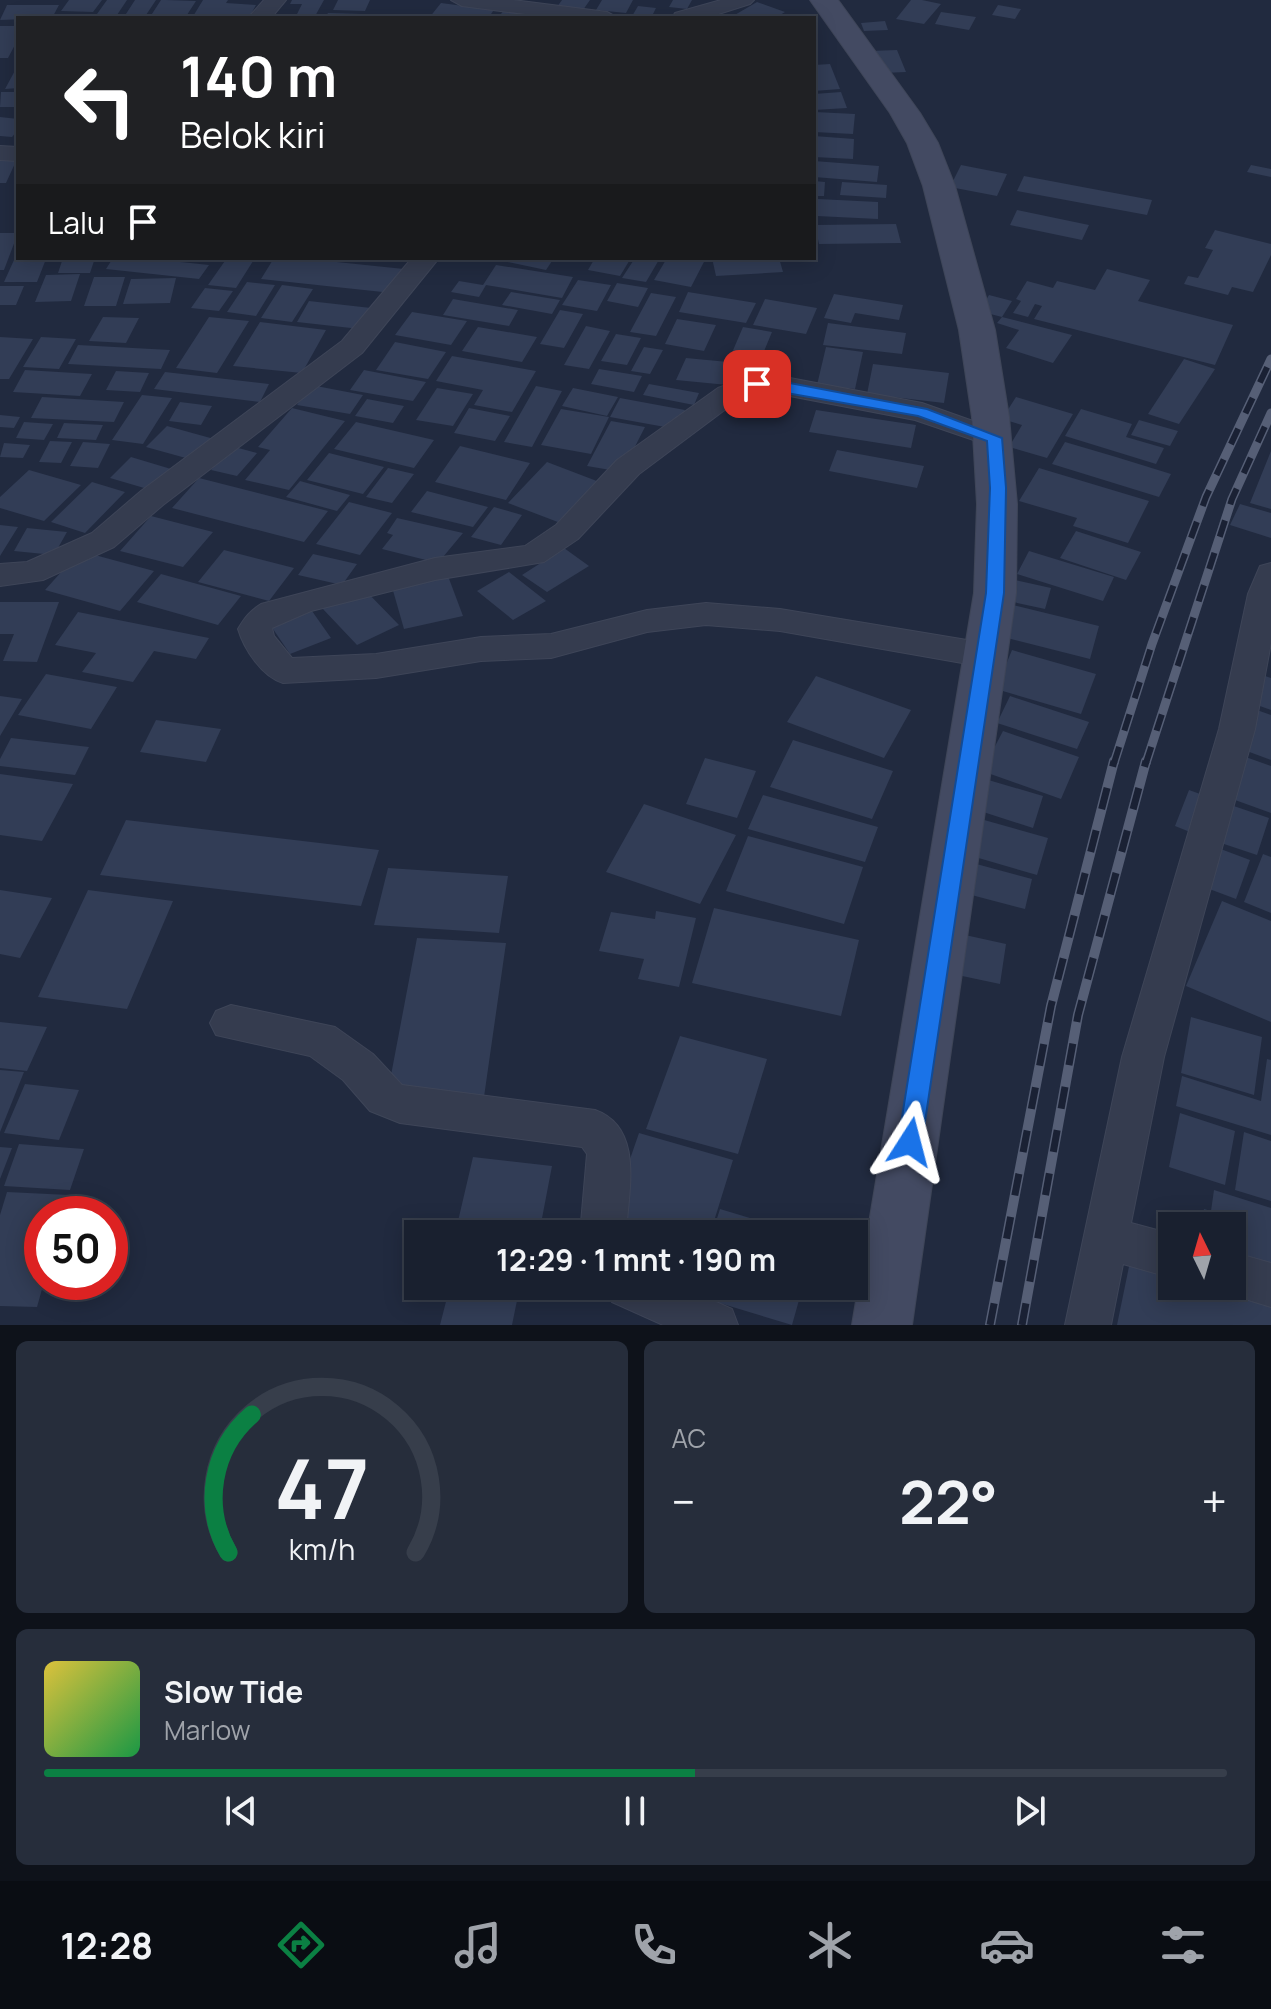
<!DOCTYPE html>
<html lang="id">
<meta charset="utf-8">
<style>
body{margin:0;font-family:Manrope,sans-serif;background:#262d3b;color:#f1f3f6;height:100vh;display:flex;flex-direction:column;font-size:30px;white-space:nowrap}
*{box-sizing:border-box;margin:0}
p{font-size:26px;color:#9fa3aa}
.icon{flex:none;width:44px;height:44px;fill:none;stroke:currentColor;stroke-width:2;stroke-linecap:round;stroke-linejoin:round}
.map{position:relative;height:1325px;overflow:hidden}
.drawer{display:flex;flex-direction:column;gap:16px;padding:16px;background:#0e121a;flex:1}
.drawer>*{flex:none}
.top-card{position:absolute;left:16px;top:16px;width:800px;height:244px;border-radius:0px;box-shadow:0 4px 20px #0003,0 0 0 2px #373e4b;background:#202124;color:#fff;overflow:hidden}
.needle{width:52px;rotate:355deg}
.fabs{position:absolute;left:1158px;top:1212px;display:grid;gap:16px}
.fabs a{display:grid;place-items:center;width:88px;height:88px;border-radius:0px;background:#19202f;box-shadow:0 4px 20px #0003,0 0 0 2px #373e4b;font-size:40px}
.speed{position:absolute;left:24px;top:1196px;display:flex;gap:16px;font-size:40px;font-weight:700;text-align:center}
.speed>*{display:grid;place-content:center;width:104px;height:104px;border-radius:50%;background:#19202f;box-shadow:0 4px 20px #0003,0 0 0 2px #373e4b;line-height:1}
.speed .limit{border:12px solid #d22;background:#fff;color:#111}
.pin{position:absolute;display:grid;place-items:center;width:68px;height:68px;color:#fff;margin:-34px;border-radius:16px;box-shadow:0 4px 12px #0006}
.me{position:absolute;width:88px;margin:-44px;rotate:9deg;stroke-linejoin:round;filter:drop-shadow(0 0 6px #0008)}
.turn{display:flex;align-items:center;gap:28px;height:168px;padding:0 32px;font-size:36px}
.turn .icon{width:104px;height:104px;stroke-width:2.5}
.turn b{display:block;font-size:56px;line-height:68px}
.then{display:flex;align-items:center;height:76px;padding:0 32px;background:#0003;gap:16px;font-size:30px}
.big{font-size:60px;font-weight:700;line-height:1.1}
.drawer .widget{flex:1;display:flex;flex-direction:column;justify-content:center;gap:12px;min-width:0;padding:0 28px;border-radius:12px;background:#262d3b}
.drawer .dial{align-items:center;gap:0}
.dial svg{height:208px;overflow:visible;fill:none;stroke:#373e4b;stroke-width:7;stroke-linecap:round;text-anchor:middle}
.dial text{fill:#f1f3f6;stroke:none}
.song{display:flex;align-items:center;gap:24px}
.cover{width:96px;height:96px;border-radius:12px;background:linear-gradient(135deg,hsl(50 70% 55%),hsl(140 70% 35%))}
.played{height:8px;border-radius:4px;background:linear-gradient(90deg,#0b8043 55%,#373e4b 55%)}
.keys{display:flex;justify-content:space-around;direction:ltr}
.heat{display:flex;justify-content:space-between;align-items:center;font-size:44px;direction:ltr}
.drawer .tiles{flex:1;display:grid;gap:16px;grid-template-columns:1fr 1fr}
.widget:last-child{grid-column:span 2}
.trip{position:absolute;left:404px;top:1220px;width:464px;height:80px;border-radius:0px;background:#19202f;box-shadow:0 4px 20px #0003,0 0 0 2px #373e4b;font-weight:700;line-height:80px;text-align:center}
.menu{display:flex;height:128px;justify-content:space-around;align-items:center;background:#0a0d13;color:#9fa3aa}
.menu .icon{width:56px;height:56px}
.menu .active{color:#0b8043}
.menu b{font-size:36px;color:#f1f3f6}
.map>svg:first-child{display:block}
</style>
<div class="map">
<svg width="1271" height="1325" viewBox="0 0 1271 1325">
<rect width="100%" height="100%" fill="#212a3f"/>
<path fill="#323d56" d="M69,0H102L93,12L61,11Z
M107,0H127L117,15L97,14Z
M135,0H156L144,18L124,17Z
M161,0H166L196,1L185,18L150,17Z
M203,0H228L226,3L256,5L249,18H192Z
M292,0H324L314,18H295L302,4H290Z
M338,0H370L365,11L333,10Z
M562,0H590L583,10L557,7Z
M602,0H633L626,13L596,10Z
M673,0H692L687,9L669,7Z
M911,0H922L941,4L924,24L896,19Z
M757,2L785,12L775,18L733,16Z
M441,3L494,10L488,18H429Z
M7,5H59L52,18L0,20Z
M998,5L1021,9L1015,19L992,15Z
M638,6L656,8L651,18H631Z
M504,10L559,18H498Z
M941,12L976,17L969,30L935,24Z
M328,13L362,14L360,18H325Z
M885,21L888,30L864,31L861,23Z
M0,26H18V39L8,58H0Z
M897,50L906,72L883,73L870,51Z
M830,64L840,89L814,91V65Z
M18,65V88L5,89Z
M1,92H18V107H0Z
M841,92L847,108L814,110V94Z
M815,112L855,114L853,134L814,132Z
M0,117L18,119V130L12,137L0,136Z
M814,136L854,139L853,159L814,157Z
M0,159H17L6,183H0Z
M814,161L879,166L877,182L814,177Z
M961,165L1007,174L997,196L950,187Z
M1251,165L1271,169V177L1247,172Z
M1024,176L1093,189L1152,200L1147,215L1017,191Z
M814,181L825,182L824,196H814Z
M842,182L887,185L886,198L840,195Z
M818,199L878,202V219L817,216Z
M1017,210L1089,225L1082,240L1010,225Z
M896,224L901,243L819,244L815,225Z
M1215,230L1271,244V255L1253,292L1232,287L1228,295L1184,284L1188,276L1198,278L1213,250L1205,248Z
M0,233H18L4,270H0Z
M63,258H95L90,273H58Z
M113,258H143L209,265L199,279L106,269Z
M227,258H255L236,288L208,285Z
M274,258H298L404,269L392,293L261,279Z
M489,258H554L546,270Z
M595,258H631L620,276L588,270Z
M635,258H660L646,282L622,278Z
M667,258H706L691,287L654,280Z
M712,258H779L783,272L716,276Z
M46,259L37,282H4L14,260Z
M496,265L573,277L562,298L486,285L479,297L451,292L459,281L483,285Z
M1107,269L1150,280L1138,301L1233,325L1215,365L1034,319L1042,306L1035,304L1028,317L1013,313L1021,301L1016,299L1027,281L1053,288L1057,281L1095,290Z
M80,274L71,301L35,302L46,275Z
M94,277H125L116,306H84Z
M176,278L170,303L123,304L131,279Z
M578,280L611,285L597,311L562,305Z
M247,282L275,285L256,316L227,312Z
M617,283L648,288L638,307L607,301Z
M282,285L313,289L292,322L261,318Z
M0,286H24L16,305H0Z
M205,288L233,291L219,311L191,308Z
M511,292L560,300L552,314L502,305Z
M688,292L756,303L746,323L679,312Z
M651,293L676,297L656,336L630,332Z
M834,294L903,305L899,320L855,313L851,323L824,318Z
M989,295L1012,301L1002,317L1072,335L1053,363L1006,348L1019,330L997,323L1002,317L979,311Z
M453,299L518,310L509,326L443,315Z
M765,299L817,308L806,334L753,325Z
M309,301L371,308L360,329L297,322Z
M560,310L583,314L564,348L540,344Z
M412,312L467,321L451,345L395,335Z
M103,317L139,318L126,343L89,341Z
M209,317L249,321L217,373L176,368Z
M677,319L716,325L704,351L665,344Z
M260,322L326,330L302,373L233,366Z
M828,323L906,333L902,354L823,345Z
M586,326L610,331L589,369L564,365Z
M478,327L537,337L522,362L462,351Z
M743,327L772,332L755,373L744,371L738,386L676,380L686,358L728,362Z
M616,334L641,338L627,365L601,361Z
M0,337L33,339L9,379H0Z
M41,337L76,339L59,369L23,367Z
M395,342L446,352L428,379L376,370Z
M78,345L170,350L161,369L68,364Z
M644,347L663,350L650,374L631,371Z
M826,347L863,352L855,389L817,385Z
M452,356L536,371L512,412L474,405L483,390L436,381Z
M1184,359L1215,369L1179,424L1148,414Z
M873,364L949,373L944,403L867,394Z
M599,369L642,376L634,392L591,384Z
M25,370L92,374L80,396L13,392Z
M364,370L426,382L413,401L350,390Z
M116,371L149,373L140,392L106,390Z
M165,372L269,384L260,402L154,389Z
M649,384L699,393L694,405L643,395Z
M311,385L363,395L350,414L297,405Z
M536,386L562,391L532,447L504,442Z
M437,388L473,394L453,426L416,420Z
M573,388L618,397L607,416L562,406Z
M142,395L172,398L143,444L112,440Z
M42,397L124,402L114,422L31,418Z
M1016,397L1073,414L1047,458L1009,447L1022,425L1002,419Z
M620,398L685,410L676,429L610,417Z
M367,399L404,406L393,423L355,416Z
M180,402L212,406L201,425L169,421Z
M292,408L345,421L289,490L245,480L270,450L258,447Z
M469,408L510,416L495,441L454,433Z
M561,409L609,417L591,454L541,445Z
M1081,409L1132,424L1126,437L1164,448L1156,464L1065,436Z
M816,410L916,425L911,448L809,432Z
M0,415L20,417L14,428L0,427Z
M1139,420L1178,431L1170,446L1131,435Z
M611,421L645,427L622,472L587,466Z
M24,422L53,424L44,440L16,438Z
M356,422L434,440L414,468L334,449Z
M64,423L103,425L96,440L57,438Z
M167,426L214,439L193,460L146,447Z
M50,441L72,442L61,463L39,462Z
M83,442L110,444L98,468L70,466Z
M1065,442L1116,457L1171,474L1159,497L1052,464Z
M4,443L30,445L23,458L0,457Z
M231,446L257,453L237,476L211,470Z
M460,446L530,463L506,500L435,482Z
M837,450L924,466L917,488L829,471Z
M1271,451V509L1250,503Z
M329,453L384,467L363,494L307,480Z
M131,457L171,469L151,490L110,478Z
M547,462L602,483L563,524L508,503Z
M388,468L414,474L392,503L366,497Z
M1039,468L1149,501L1128,543L1073,526L1077,518L1019,501Z
M29,470L81,485L44,521L0,508V497Z
M199,478L328,511L304,542L172,508Z
M300,481L350,495L337,511L286,497Z
M92,482L125,492L85,533L51,522Z
M427,491L488,507L473,527L411,512Z
M349,502L392,513L360,555L316,544Z
M1240,504L1271,513V538L1230,525Z
M494,507L522,515L501,545L471,537Z
M151,516L213,532L183,567L120,551Z
M397,518L463,533L438,563L382,549L393,535L387,533Z
M0,525L18,527L0,556Z
M27,528L67,532L54,555L14,551Z
M1076,531L1141,552L1126,580L1060,558Z
M564,548L589,566L547,592L522,575Z
M224,550L294,568L269,601L198,582Z
M80,551L154,571L120,611L45,590Z
M1029,551L1114,577L1103,601L1017,574Z
M313,554L357,564L342,585L298,575Z
M509,572L546,601L513,620L477,591Z
M161,574L241,596L218,625L137,602Z
M448,576L463,616L404,629L392,587Z
M1011,579L1051,588L1045,609L1004,600Z
M364,589L399,625L357,645L322,608Z
M0,602H59L37,662L3,661L14,634H0Z
M1013,605L1099,626L1090,659L1003,637Z
M312,611L331,638L290,654L271,626Z
M78,612L209,638L196,659L154,651L133,682L82,672L96,653L55,645Z
M1012,650L1096,674L1081,714L996,689Z
M46,674L117,687L91,729L18,715Z
M1259,674L1271,678V710L1246,701Z
M816,676L911,710L884,758L787,722Z
M0,696L22,699L0,736Z
M1010,696L1089,722L1077,749L997,723Z
M1254,709L1271,715V760L1236,747Z
M156,720L221,729L206,762L140,752Z
M1003,731L1079,757L1061,799L982,771Z
M11,738L89,747L75,775L0,766V759Z
M793,740L893,771L872,819L770,787Z
M1240,755L1271,766V813L1224,796Z
M705,758L756,771L737,818L686,804Z
M0,774L73,784L42,841L0,835Z
M985,779L1043,796L1033,828L974,809Z
M1189,790L1214,799L1200,836L1175,826Z
M763,795L878,827L865,862L748,829Z
M1219,801L1269,818L1257,855L1212,840Z
M644,804L736,835L700,904L606,872Z
M970,816L1048,838L1037,875L958,852Z
M126,820L379,850L361,906L100,875Z
M748,836L863,867L844,924L726,891Z
M1218,848L1250,860L1236,899L1204,887Z
M1263,854L1271,857V913L1244,902Z
M969,862L1032,879L1025,909L960,892Z
M388,868L508,876L499,933L374,925Z
M0,890L52,898L20,958L0,954Z
M88,890L173,901L127,1009L38,997Z
M1222,901L1271,921V1022L1186,986Z
M714,908L859,940L841,1016L692,983Z
M656,911L696,918L679,987L638,979L644,959L599,951L611,912L655,919Z
M956,933L1006,944L1000,984L948,973Z
M417,938L506,943L484,1097L388,1091Z
M1191,1017L1262,1037L1254,1095L1181,1073Z
M0,1022L47,1027L27,1071L0,1068Z
M680,1036L767,1059L738,1154L646,1129Z
M1267,1059L1271,1060V1135L1176,1106L1182,1076L1261,1101Z
M0,1070L24,1072L0,1132Z
M25,1084L79,1090L59,1140L4,1133Z
M1180,1113L1235,1131L1225,1185L1169,1167Z
M1244,1132L1271,1141V1201L1235,1190Z
M639,1133L733,1160L710,1234H666L610,1217Z
M19,1144L84,1149L70,1190L4,1186Z
M0,1147L12,1148L0,1179Z
M473,1157L552,1166L539,1234H455Z
M1214,1190L1271,1208V1273L1232,1261V1226H1201L1204,1209L1211,1211Z
M7,1192L69,1195L63,1214H42L44,1282L37,1307L0,1306V1215Z
M720,1209L800,1233L799,1234H712Z
M1132,1252L1172,1266V1286H1231L1271,1299V1325H1117Z
M450,1286H520L512,1325H440Z
M696,1286H803L792,1325L693,1295Z"/>
<g fill="none" stroke-linecap="round" stroke-linejoin="round">
<defs>
<path id="minor" d="M264,0H286L271,18H248Z
M451,0H513L607,12L618,18H556L462,6Z
M721,0H754L750,4L706,18H672L675,13Z
M0,146L18,147V161L0,160Z
M412,258H439L362,353L163,505L114,547L43,580L0,586V564L27,562L92,533L141,491L342,341Z
M774,375L922,403L1004,432L1009,438L1004,444L994,447L915,420L774,393L752,394L738,400L639,474L578,539L544,562L435,580L311,611L272,628L274,636L292,658L376,654L481,637L551,634L647,610L706,603L780,609L985,643L997,647L1002,655L997,663L985,667L780,631L706,625L647,632L551,658L481,661L376,678L283,683C262,677 244,649 238,629C245,617 250,611 261,604L435,558L525,546L556,525L617,460L718,388L747,377Z
M1271,563V643L1255,729L1164,1057L1131,1223L1172,1234V1278L1123,1264L1111,1325H1065L1122,1057L1219,729L1248,594L1260,566Z
M231,1005L335,1027L373,1054L402,1085L595,1110C645,1128 628,1192 626,1234H580L587,1154L582,1147L400,1123L370,1111L343,1080L310,1056L216,1035L210,1023L216,1011Z
M1232,1252L1271,1263V1307L1216,1290L1214,1286H1232Z
M605,1286H680L732,1309L738,1325H663L612,1302Z"/>
<path id="secondary" d="M810,0H838L920,113L938,143L955,186L995,330L1009,417L1017,504L1016,593L912,1325H852L974,593L977,504L972,417L959,330L923,186L907,143L890,113Z"/>
</defs>
<use href="#minor" stroke="#3e4558" stroke-width="2"/>
<use href="#secondary" stroke="#3e4558" stroke-width="2"/>
<use href="#minor" fill="#353c4f" fill-rule="evenodd"/>
<use href="#secondary" fill="#434a62" fill-rule="evenodd"/>
<defs>
<path id="rail-far1" d="M1114,763L1152,644L1206,497L1271,359
M1146,763L1232,499L1271,413"/>
<path id="rail" d="M990,1325L1051,1006L1114,761
M1022,1325L1078,1015L1146,761"/>
</defs>
<use href="#rail-far1" stroke="#565f76" stroke-width="9"/>
<use href="#rail" stroke="#565f76" stroke-width="10"/>
<use href="#rail-far1" stroke="#1a2134" stroke-width="6" stroke-dasharray="17" stroke-linecap="butt"/>
<use href="#rail" stroke="#1a2134" stroke-width="7" stroke-dasharray="22" stroke-linecap="butt"/>
</g>
<path fill="#1a73e8" stroke="#114b97" stroke-width="2" d="M757,380H774L927,409L1002,438L1006,488L1004,593L922,1142L918,1150L910,1153L902,1150L898,1142L986,593L990,488L987,441L918,416L752,387L749,384Z"/>
</svg>
<div class="fabs">
<a><svg class="needle" viewBox="-14 -14 28 28"><path d="M0-13l5 13h-10z" fill="#e53935"/><path d="M0 13l5-13h-10z" fill="#9fa3aa"/></svg></a>
</div>
<div class="speed"><div class="limit">50</div></div>
<div class="pin" style="left:757px;top:384px;background:#d93025"><svg class="icon" aria-label="arrive" viewBox="0 0 24 24"><path d="M6 21V4h12l-3 4 3 4H6"/></svg></div>
<svg class="me" style="left:910px;top:1142px" viewBox="-20 -20 40 40"><path d="M0-17L14 15 0 8-14 15z" fill="#1a73e8" stroke="#fff" stroke-width="4"/></svg>
<div class="trip">12:29 · 1 mnt · 190 m</div>
<div class="top-card">
<div class="turn"><svg class="icon" aria-label="left" viewBox="0 0 24 24"><path d="M17 20v-9H6M10 6l-5 5 5 5"/></svg><div><b>140 m</b>Belok kiri</div></div>
<div class="then">Lalu<svg class="icon" aria-label="arrive" viewBox="0 0 24 24"><path d="M6 21V4h12l-3 4 3 4H6"/></svg></div>
</div>
</div>
<section class="drawer">
<div class="tiles">
<div class="widget dial"><svg viewBox="0 0 100 80">
<path d="M14 69A42 42 0 1 1 86 69"/>
<path d="M14 69A42 42 0 0 1 23 16" stroke="#0b8043"/>
<text x="50" y="56" font-size="32" font-weight="700">47</text>
<text x="50" y="72" font-size="11">km/h</text>
</svg></div>
<div class="widget"><p>AC</p>
<div class="heat"><a>−</a><b class="big">22°</b><a>+</a></div>
</div>
<div class="widget">
<div class="song"><i class="cover"></i><div><b>Slow Tide</b><p>Marlow</p></div></div>
<div class="played"></div>
<div class="keys"><svg class="icon" aria-label="previous" viewBox="0 0 24 24"><path d="M18 5L8 12l10 7zM5 5v14"/></svg><svg class="icon" aria-label="pause" viewBox="0 0 24 24"><path d="M8 5v14M16 5v14"/></svg><svg class="icon" aria-label="next" viewBox="0 0 24 24"><path d="M6 5l10 7-10 7zM19 5v14"/></svg></div>
</div>
</div>
</section>
<nav class="menu">
<b>12:28</b>
<svg class="icon active" aria-label="directions" viewBox="0 0 24 24"><path d="M12 3l9 9-9 9-9-9zM9 14v-3h6M13 9l2 2-2 2"/></svg>
<svg class="icon" aria-label="music" viewBox="0 0 24 24"><path d="M9 18V5l10-2v13"/><circle cx="6" cy="18" r="3"/><circle cx="16" cy="16" r="3"/></svg>
<svg class="icon" aria-label="phone" viewBox="0 0 24 24"><path d="M5 4h4l2 5-3 2q2 4 5 5l2-3 5 2v4C11 20 4 13 5 4z"/></svg>
<svg class="icon" aria-label="climate" viewBox="0 0 24 24"><path d="M12 3v18M4 7l16 10M4 17L20 7"/></svg>
<svg class="icon" aria-label="car" viewBox="0 0 24 24"><path d="M5 17H2v-5l4-1 3-4h7l3 4 3 1v5h-3M9 17h6M6 11h13"/><circle cx="7" cy="17" r="2"/><circle cx="17" cy="17" r="2"/></svg>
<svg class="icon" aria-label="filters" viewBox="0 0 24 24"><path d="M4 7h16M4 17h16"/><circle cx="9" cy="7" r="2"/><circle cx="15" cy="17" r="2"/></svg>
</nav>
